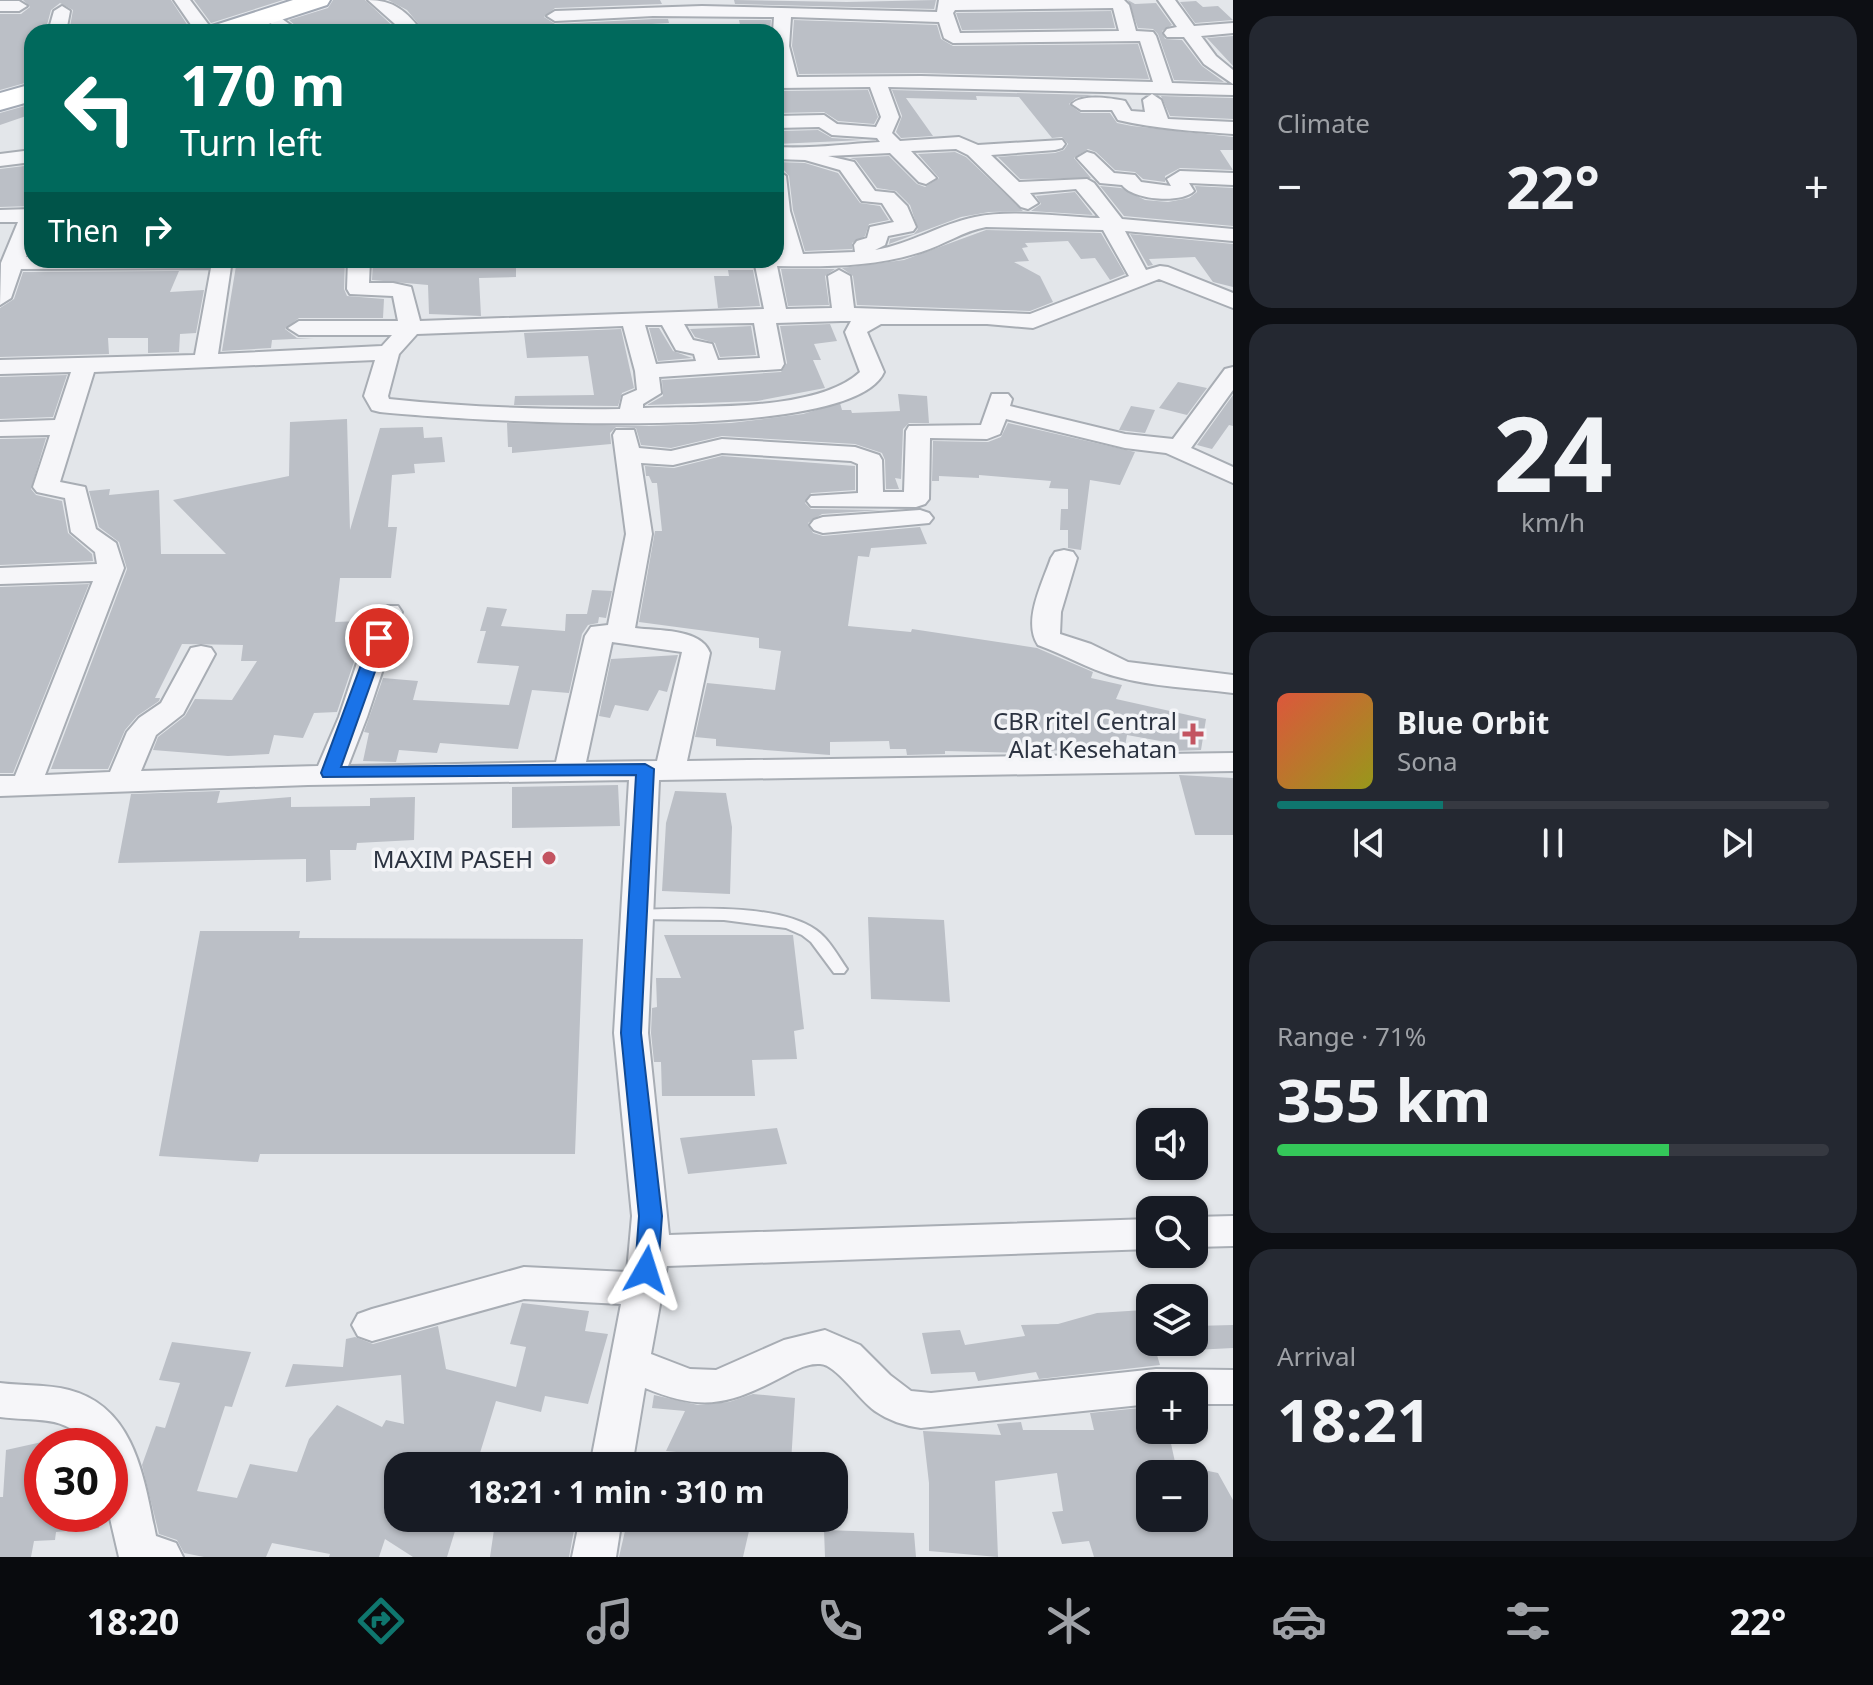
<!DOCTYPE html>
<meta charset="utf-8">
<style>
body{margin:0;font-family:"Noto Sans",sans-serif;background:#242831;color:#f1f3f6;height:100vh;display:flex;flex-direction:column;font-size:30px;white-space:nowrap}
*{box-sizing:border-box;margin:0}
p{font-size:26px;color:#9ea1a6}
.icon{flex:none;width:44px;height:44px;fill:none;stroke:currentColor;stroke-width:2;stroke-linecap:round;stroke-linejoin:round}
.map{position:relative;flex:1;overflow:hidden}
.side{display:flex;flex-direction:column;gap:16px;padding:16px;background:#0d0f14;width:640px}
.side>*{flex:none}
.guide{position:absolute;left:24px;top:24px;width:760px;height:244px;border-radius:24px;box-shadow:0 2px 6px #0004;background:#00695c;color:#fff;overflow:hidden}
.controls{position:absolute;left:1136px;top:1108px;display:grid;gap:16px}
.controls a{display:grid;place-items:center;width:72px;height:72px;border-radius:16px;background:#171b24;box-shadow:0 2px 6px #0004;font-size:40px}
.speed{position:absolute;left:24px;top:1428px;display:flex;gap:16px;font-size:40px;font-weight:700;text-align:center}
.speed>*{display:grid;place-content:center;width:104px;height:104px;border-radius:50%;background:#171b24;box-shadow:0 2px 6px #0004;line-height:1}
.speed .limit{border:12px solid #d22;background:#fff;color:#111}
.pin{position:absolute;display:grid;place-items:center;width:68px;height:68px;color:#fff;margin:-34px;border:4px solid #fff;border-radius:50%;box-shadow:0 2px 8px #0007}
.me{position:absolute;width:88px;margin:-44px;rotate:6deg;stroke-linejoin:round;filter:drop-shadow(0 0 6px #0008)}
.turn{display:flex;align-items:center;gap:28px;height:168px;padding:0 24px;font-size:36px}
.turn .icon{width:104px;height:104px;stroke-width:2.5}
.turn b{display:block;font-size:56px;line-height:68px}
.then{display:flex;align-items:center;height:76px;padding:0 24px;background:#0003;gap:16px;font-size:30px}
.big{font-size:60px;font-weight:700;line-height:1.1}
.side .widget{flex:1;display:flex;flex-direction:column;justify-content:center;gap:12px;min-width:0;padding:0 28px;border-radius:24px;background:#242831}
.side .dial{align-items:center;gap:0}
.dial b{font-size:104px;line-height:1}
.song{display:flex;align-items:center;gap:24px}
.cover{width:96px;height:96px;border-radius:12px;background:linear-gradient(135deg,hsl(10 70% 55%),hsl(60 70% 35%))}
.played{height:8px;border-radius:4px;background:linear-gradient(90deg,#0f766e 30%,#363941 30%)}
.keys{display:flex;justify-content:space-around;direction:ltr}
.heat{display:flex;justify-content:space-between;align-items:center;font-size:44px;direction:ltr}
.charge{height:12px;border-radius:6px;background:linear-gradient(90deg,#34c759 71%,#363941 0)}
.trip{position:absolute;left:384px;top:1452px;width:464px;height:80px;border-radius:24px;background:#171b24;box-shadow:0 2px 6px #0004;font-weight:700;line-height:80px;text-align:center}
.menu{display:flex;height:128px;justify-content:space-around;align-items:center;background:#090b0e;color:#9ea1a6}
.menu .icon{width:56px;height:56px}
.menu .selected{color:#0f766e}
.menu b{font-size:36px;color:#f1f3f6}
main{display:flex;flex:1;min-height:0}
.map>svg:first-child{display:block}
</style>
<main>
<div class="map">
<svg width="1233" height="1557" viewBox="0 0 1233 1557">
<rect width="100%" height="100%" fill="#e3e6ea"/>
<path fill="#bbbfc6" d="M23,0H171L192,32H69L73,10L60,3L51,10L45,32H32V81L0,90V14H21L30,7Z
M194,0H283L211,23Z
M333,0H365L399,32H303L289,20L328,8Z
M388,0H660L662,4L555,8L544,17L555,24L653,19H668L669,23L634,25L635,32H425L407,10Z
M734,0L847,2L936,0L934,9L735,4Z
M1128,0L1135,4L1156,3L1172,25L1162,31L1165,39L1182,40L1202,66L1224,82L1174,80L1158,34L1153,29L1138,28Z
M1196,1L1203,7L1218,6L1233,20L1195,23L1180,2Z
M1111,11L1115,28L962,30L956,13Z
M739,20H771L770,32H747L741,29Z
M794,20L937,25L941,39L953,46L1138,44L1149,79L921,73L799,74L792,46Z
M1233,36V66L1207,38Z
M868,90L878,117L874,124L838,121L824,112L777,113L776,110V91Z
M892,90L1093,95L1076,98L1069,104L1081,113H1110L1117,123L1132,126L1233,137V150H1220L1233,170L1180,168L1165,176V182L1143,179L1135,172L1115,170L1096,152L1088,149L1074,158L1091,178L1020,179L998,157L1055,153L1064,150L1068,144L1062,137L1052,138L1019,97L976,96L977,100L906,98L933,136L901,138L896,132L902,116Z
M1161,96L1233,98V119L1170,116Z
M32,104V114L0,125V113Z
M818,130L832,138L864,140L776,144V135H782L780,131Z
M955,152L966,157L1023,211L989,212L961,217L889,244L890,239L914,234L918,229L910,205L896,191L877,188L856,160L850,158L889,156L917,184L925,187L939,178L918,154Z
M777,162L805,163L838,173L860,203L880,206L889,220L869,224L865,236L852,243V249L805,251L793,210L789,176Z
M32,165V206L0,207V169Z
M1100,186L1121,188L1145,200L1168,202L1189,198L1197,192L1195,186L1233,188V226L1124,216Z
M1075,192L1093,215L1031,211L1041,204L1036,196Z
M986,230L1101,233L1125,274L1110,280L1095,258L1081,259L1068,241L1025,243L1028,247L1022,248L1029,261L1014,262L1040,276L1053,302L1030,311L857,305L853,276L842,268L904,260Z
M1130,234L1233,244V287L1213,282L1195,257L1149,259L1153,265L1148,266Z
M237,260H345L344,289L347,296L384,299L383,318H299L285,329L297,338H314L272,340L271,348L222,351Z
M373,260H516V277L479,278L481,316L429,314L428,285L372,280Z
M781,269H835L825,276L829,305L788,306Z
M728,270H753L760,306L718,308L714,276H729Z
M179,271L170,292L204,290L196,333L180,334L179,352L148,353V338H108L109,354L0,357V308L14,299L23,272Z
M830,324L837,341L814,344L821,360H813L825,388L757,401L647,405L663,396L662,380L781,372L787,363L780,326Z
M751,326L756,355L720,357L715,343L695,337L690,329Z
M649,328H659L673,351L692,358L658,361Z
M621,329L634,388L622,393L618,406L514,405L515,396L594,395L588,356L527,358L524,333Z
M67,375L53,417L0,419V377Z
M1178,382L1207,388L1187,415L1159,408Z
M898,394L927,396L929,423H909L903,429L901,479L895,478L899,489H886L885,460L882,453L855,444L722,436L671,448L641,445L636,428L616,427L610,433L611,444L512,453V447H508L507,423L649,426L731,423L803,414L840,403L842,410H851L852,413L900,411Z
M1233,395V426L1229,425L1212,449L1197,445Z
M1131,406L1155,410L1145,433L1119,430Z
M347,419L350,530L380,428L423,427L424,438L442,437L445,462L414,464L415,473L392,475L388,527H397L391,578H340L335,622L361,621L355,659L337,712L314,713L303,738L274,735L269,754L228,756L153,750L158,737L185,716L195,699L232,700L257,661H241L243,645L182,644L155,698H160L159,701L137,716L125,730L108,769H51L127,569L119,542L99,527L89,491L110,489L109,495L159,490L161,554H226L173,500L289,476L290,422Z
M1008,423L1135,452L1120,485L1090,480L1081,550L1068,548V530H1060L1061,509H1068V489L1049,488L1051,481L979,475V478L939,476V481H932L933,441L988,442L1001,437Z
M46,438L31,489L36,495L62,501L68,533L92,554L93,561L0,565V439Z
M722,456L855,466V490L811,493L805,503L811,509L883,510L822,514L808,523L813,533L823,536L920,527L927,544L871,548L869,557L858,556L848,626L911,632L912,629L1037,648L1093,672L1091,678L1122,685L1116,699L1206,719L1201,750L1173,751L1171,743L1127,735L1124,752H1070L1069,749L1032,753L945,751V754L907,755L906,749H890L889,741L830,742V755L716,746V739L695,737L707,683L775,690L781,651L759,648V638L639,622L655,531H662L657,483H652L649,476H646L645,466L674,468Z
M89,584L13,773H0V587Z
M592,590L612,591L606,618L599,617L598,623L588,625L582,634L569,693L532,690L518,749L440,743L437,753L399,750L396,762L363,761L369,733L364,732L383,678L418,681L413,700L509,705L519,666L477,663L486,631H480L487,607L507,609L501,626L565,631L566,614H587Z
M678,655L667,692L659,690L648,711L615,705L610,718L599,716L611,659Z
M1179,775L1233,778V835H1195Z
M618,785L620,826L512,828V787Z
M220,791L217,803L291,797V807L370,806V798L415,797L414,840L357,843L356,850H330L331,880L306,882V859L118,863L131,794Z
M675,791L726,793L732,827L730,894L662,891L666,823Z
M868,917L944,920L950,1002L871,999Z
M200,931H300L299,938L583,939L575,1154H260L258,1162L159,1156Z
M664,935H793L804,1029L794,1031L797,1059L752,1060L755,1096H662L661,1062H654L651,1033L652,1008L657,1007L656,978H681Z
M777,1128L787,1164L688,1174L680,1138Z
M522,1303L589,1311L585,1331L608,1334L588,1404L545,1396L541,1412L496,1401L476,1466H398V1518H459L447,1557H413L385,1539L379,1557H329L330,1554L272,1543L266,1557H204L184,1553L177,1540L159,1534L142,1465L156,1426L165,1428L180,1383L159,1380L172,1342L251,1352L232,1407L225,1406L197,1491L237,1498L250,1464L297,1472L309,1439L337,1405L382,1427L386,1420L404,1424L401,1375L285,1387L293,1364L343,1367L346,1339L355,1337L373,1344L438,1326L446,1369L516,1387L526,1347L510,1344Z
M1144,1310L1150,1342H1153L1160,1365L1039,1379L1036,1372L978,1381L975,1372L931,1374L922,1333L960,1330L965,1345L1025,1336L1021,1325L1058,1324L1097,1313Z
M1233,1325V1348L1194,1350V1326Z
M753,1394L795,1398L791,1463L666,1451L685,1411L652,1408L654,1395L698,1405L729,1402Z
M1150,1407V1430H1168L1177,1471H1150V1518H1194V1468L1218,1473L1233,1500V1557H1094L1089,1541L1062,1544L1052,1512L1063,1511L1057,1473L995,1481L998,1557L929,1551V1483L923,1431L1001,1435L997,1424L1021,1422L1023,1430H1094L1090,1413Z
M42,1442V1514H99V1528L56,1532L55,1540L34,1541L31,1557H0V1497H3L6,1450Z
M628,1518H752L743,1557H619Z
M495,1523L574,1530L569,1557H490Z
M824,1530L914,1533L916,1557H825Z"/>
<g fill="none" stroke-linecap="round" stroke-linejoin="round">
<defs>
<path id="lane" d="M637,910C684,909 776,902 816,930C829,939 838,956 847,969L844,973H834L811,942L802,935L786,928L724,920L632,919L629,915L632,911Z"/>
<path id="street" d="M174,0H190L214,32H196Z
M368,0C393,0 407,11 422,32H404Z
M939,0H1124L1129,5L1136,31L1153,32L1156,36L1172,83L1233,85V95L888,87L899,117L892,133L900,141L959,137L978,145L1062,140L1065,144L1062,148L1055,150L991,155L1019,182L1087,179L1094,183L1122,219L1233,229V241L1125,231L1146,270L1160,266L1168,267L1233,293V308L1159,279L1033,328L987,324H881L867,332L884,372C852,447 458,420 380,412L372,410L364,396L375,360L94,372L60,482L85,487L96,529L116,543L124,568L45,775L110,772L127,732L139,718L161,703L191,648L201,646L211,648L215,654L183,714L156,735L141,771L318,766L339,717L374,612L378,606H398L402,612L367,717L348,766L556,762L585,636L591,627L608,625L626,534L613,435L616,430H634L639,448L671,451L722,439L855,447L879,455L882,460L883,492H904L906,431L909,426L981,425L992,394H1008L1012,399L1010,406L1125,434L1173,439L1225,369L1233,367V390L1191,448L1233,467V483L1166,453L1125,448L1006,419L1000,434L987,439L930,438L929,499L925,504L916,507L811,506L807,501L811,496L858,493V464L851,461L722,453L673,465L641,463L652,534L635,628C657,631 701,628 710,653L687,761L1233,753V771L659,780L648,1033L669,1235L1150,1219V1249L667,1266L651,1354L690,1369L716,1370L784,1340L825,1330L860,1345L890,1375L911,1391L931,1393L1156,1369L1233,1370V1404H1194V1386H1150V1404L921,1428C905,1426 888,1420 875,1411C860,1401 836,1364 820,1364C805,1363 792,1372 780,1378C727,1406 701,1411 645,1388L632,1466H590L621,1304L524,1299L372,1341L358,1336L352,1325L358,1314L372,1309L524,1267L627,1272L632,1216L614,1033L629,780L308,785L0,796V776H15L93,581L0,584V568L97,564L95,552L71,532L65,498L37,492L33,487L50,435L0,436V422L55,420L71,372L0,374V360L195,355L211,268L21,269L11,298L0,305L1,263L18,222H0V210L32,209V240L26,257H32V260H232L218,354L382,346L392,335H299L288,328L299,321H398L393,296L350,294L347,289L348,260H370L369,283H393L411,287L420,321L764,309L754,260H776V254H781L776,234V170L786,176L790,211L803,254L855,252L854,245L857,241L867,238L870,227L894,222L882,203L862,201L840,170L805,160L776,159V147C811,149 845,144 880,142L877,138L832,135L819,127L776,128V116L824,115L837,124L876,127L881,117L870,87L776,88V78H779L776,32H773L774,17L653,16L555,21L547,16L555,11L702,6L937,12ZM1113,8L1119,31L960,33L953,13L955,10ZM791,17L939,22L944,38L953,43L1140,41L1153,82L921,76L797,77L789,46ZM956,149L968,155L1021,207L1028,209L1038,203L1030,193L1076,189L1100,218C1062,217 1012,209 975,217C940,224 911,244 875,250L885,245L888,236L913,231L916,227L907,206L894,193L875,191L854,162L828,156L890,153L919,182L926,184L936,178L911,151ZM986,227L1103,230L1129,276L1030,314L854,308L850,276L839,270L828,276L832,308L786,309L777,266C825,267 875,267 921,252C944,245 963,231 986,227ZM841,321H851L845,332L860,372C817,412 702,406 643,408V404L661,393L659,377L781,369L784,364L776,323ZM754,323L760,358L718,360L712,344L693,340L684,324ZM645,325H662L676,350L694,354L696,361L656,364ZM623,326L635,371L637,390L623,396L620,409C542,410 466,407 389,399L388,396L399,354L417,334ZM612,642L682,652L657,761L586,762Z
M1158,0H1175L1194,26L1233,23V33L1201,36L1216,56L1233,70V84L1204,64L1184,37H1167L1164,33L1167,29L1177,27Z
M0,1H19L27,6L19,11H0Z
M62,6L70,11L66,32H48L54,11Z
M270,10L300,32H280L262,15Z
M1152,94L1161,100L1168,119L1233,122V134C1194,131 1156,129 1118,120L1112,110H1081L1072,104C1082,94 1110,98 1125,101L1131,111L1145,112L1143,100Z
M32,150V162L0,166V154Z
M1087,152L1094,154L1114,173L1135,175L1141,182L1171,186L1167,179L1180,171L1233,173V185L1189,183L1194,191C1181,204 1133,200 1122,185L1100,183L1077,158Z
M920,510L929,513L933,518L929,523L823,533L814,530L810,525L814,520L823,517Z
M1064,550L1073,552L1077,558L1061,612L1060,634L1091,644L1128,662L1233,675V693C1194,688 1152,687 1114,676C1088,669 1064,654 1038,645C1022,621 1043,582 1051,558L1055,552Z
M1233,1216V1246L1194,1247V1217Z
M0,1383C23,1386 46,1384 69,1390C135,1407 144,1478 156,1536L176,1543L183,1557H119L109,1514L110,1446H87C69,1413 32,1422 0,1417Z
M580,1518H622L616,1557H572Z"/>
<path id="primary" d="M293,0H330L327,5L244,32H205L209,27Z
M32,84V101L0,110V93Z"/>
</defs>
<use href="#lane" stroke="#a8adb4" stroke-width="4"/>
<use href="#street" stroke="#a8adb4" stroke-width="4"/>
<use href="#primary" stroke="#a3aab5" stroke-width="4"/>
<use href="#lane" fill="#f6f6f9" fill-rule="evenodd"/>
<use href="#street" fill="#f6f6f9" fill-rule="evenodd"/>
<use href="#primary" fill="#fff" fill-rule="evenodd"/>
</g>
<path fill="#1a73e8" stroke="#114b97" stroke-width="2" d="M379,633L387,638L341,767L645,764L654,769L641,1033L662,1216L658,1270L655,1277L646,1280L638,1277L635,1270L639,1216L621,1033L636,775L323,777L321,773L371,638Z"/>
<g fill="#c35461" stroke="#f3f4f7" stroke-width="3">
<path d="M1189 722h8v8h8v8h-8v8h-8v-8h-8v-8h8z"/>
<circle cx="549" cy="858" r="8"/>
</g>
<g text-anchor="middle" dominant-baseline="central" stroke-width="7" stroke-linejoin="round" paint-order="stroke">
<g font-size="24" fill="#2c3341" stroke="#f3f4f7" text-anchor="end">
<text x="1177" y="720">CBR ritel Central<tspan x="1177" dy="28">Alat Kesehatan</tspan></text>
<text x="533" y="858">MAXIM PASEH</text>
</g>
</g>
</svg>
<div class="controls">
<a><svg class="icon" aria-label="sound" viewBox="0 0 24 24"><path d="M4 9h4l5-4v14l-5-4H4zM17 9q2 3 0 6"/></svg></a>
<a><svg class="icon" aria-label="search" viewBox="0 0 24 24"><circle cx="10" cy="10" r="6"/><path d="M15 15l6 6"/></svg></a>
<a><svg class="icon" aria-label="layers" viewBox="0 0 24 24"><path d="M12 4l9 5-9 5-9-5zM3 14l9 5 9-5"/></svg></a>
<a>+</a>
<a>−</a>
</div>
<div class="speed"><div class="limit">30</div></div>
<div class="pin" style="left:379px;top:638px;background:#d93025"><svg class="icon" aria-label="arrive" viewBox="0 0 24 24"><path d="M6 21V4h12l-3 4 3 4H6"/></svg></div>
<svg class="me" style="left:646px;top:1270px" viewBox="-20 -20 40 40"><path d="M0-17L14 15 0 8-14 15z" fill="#1a73e8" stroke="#fff" stroke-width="4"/></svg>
<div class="trip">18:21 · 1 min · 310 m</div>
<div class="guide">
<div class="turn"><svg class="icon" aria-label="left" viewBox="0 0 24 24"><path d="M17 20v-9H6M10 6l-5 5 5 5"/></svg><div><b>170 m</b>Turn left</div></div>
<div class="then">Then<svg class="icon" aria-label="right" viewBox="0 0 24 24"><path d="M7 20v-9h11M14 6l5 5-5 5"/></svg></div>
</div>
</div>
<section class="side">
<div class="widget"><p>Climate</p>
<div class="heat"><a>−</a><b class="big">22°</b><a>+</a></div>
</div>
<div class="widget dial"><b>24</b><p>km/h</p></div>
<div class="widget">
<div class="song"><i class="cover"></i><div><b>Blue Orbit</b><p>Sona</p></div></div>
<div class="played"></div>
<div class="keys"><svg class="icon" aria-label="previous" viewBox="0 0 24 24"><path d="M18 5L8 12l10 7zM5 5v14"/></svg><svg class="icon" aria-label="pause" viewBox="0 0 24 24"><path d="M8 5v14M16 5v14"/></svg><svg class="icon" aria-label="next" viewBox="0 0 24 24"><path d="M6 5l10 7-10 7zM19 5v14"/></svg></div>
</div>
<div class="widget"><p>Range · 71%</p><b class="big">355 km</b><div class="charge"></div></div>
<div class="widget"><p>Arrival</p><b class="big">18:21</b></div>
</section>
</main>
<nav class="menu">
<b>18:20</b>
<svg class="icon selected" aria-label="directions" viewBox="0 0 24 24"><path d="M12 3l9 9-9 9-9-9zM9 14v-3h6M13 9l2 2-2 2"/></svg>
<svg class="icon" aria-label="music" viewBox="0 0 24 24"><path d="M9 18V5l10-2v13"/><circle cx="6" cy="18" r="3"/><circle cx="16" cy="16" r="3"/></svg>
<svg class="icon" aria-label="phone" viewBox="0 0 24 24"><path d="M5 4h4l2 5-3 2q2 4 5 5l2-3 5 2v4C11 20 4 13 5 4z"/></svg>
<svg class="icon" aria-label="climate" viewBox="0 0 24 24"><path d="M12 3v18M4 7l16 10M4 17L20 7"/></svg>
<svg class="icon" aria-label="car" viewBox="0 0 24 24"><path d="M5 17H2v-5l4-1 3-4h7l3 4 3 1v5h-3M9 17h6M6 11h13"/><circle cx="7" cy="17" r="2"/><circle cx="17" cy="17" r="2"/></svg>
<svg class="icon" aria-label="filters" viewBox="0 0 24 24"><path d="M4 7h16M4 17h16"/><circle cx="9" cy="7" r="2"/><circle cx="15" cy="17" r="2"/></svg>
<b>22°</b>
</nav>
